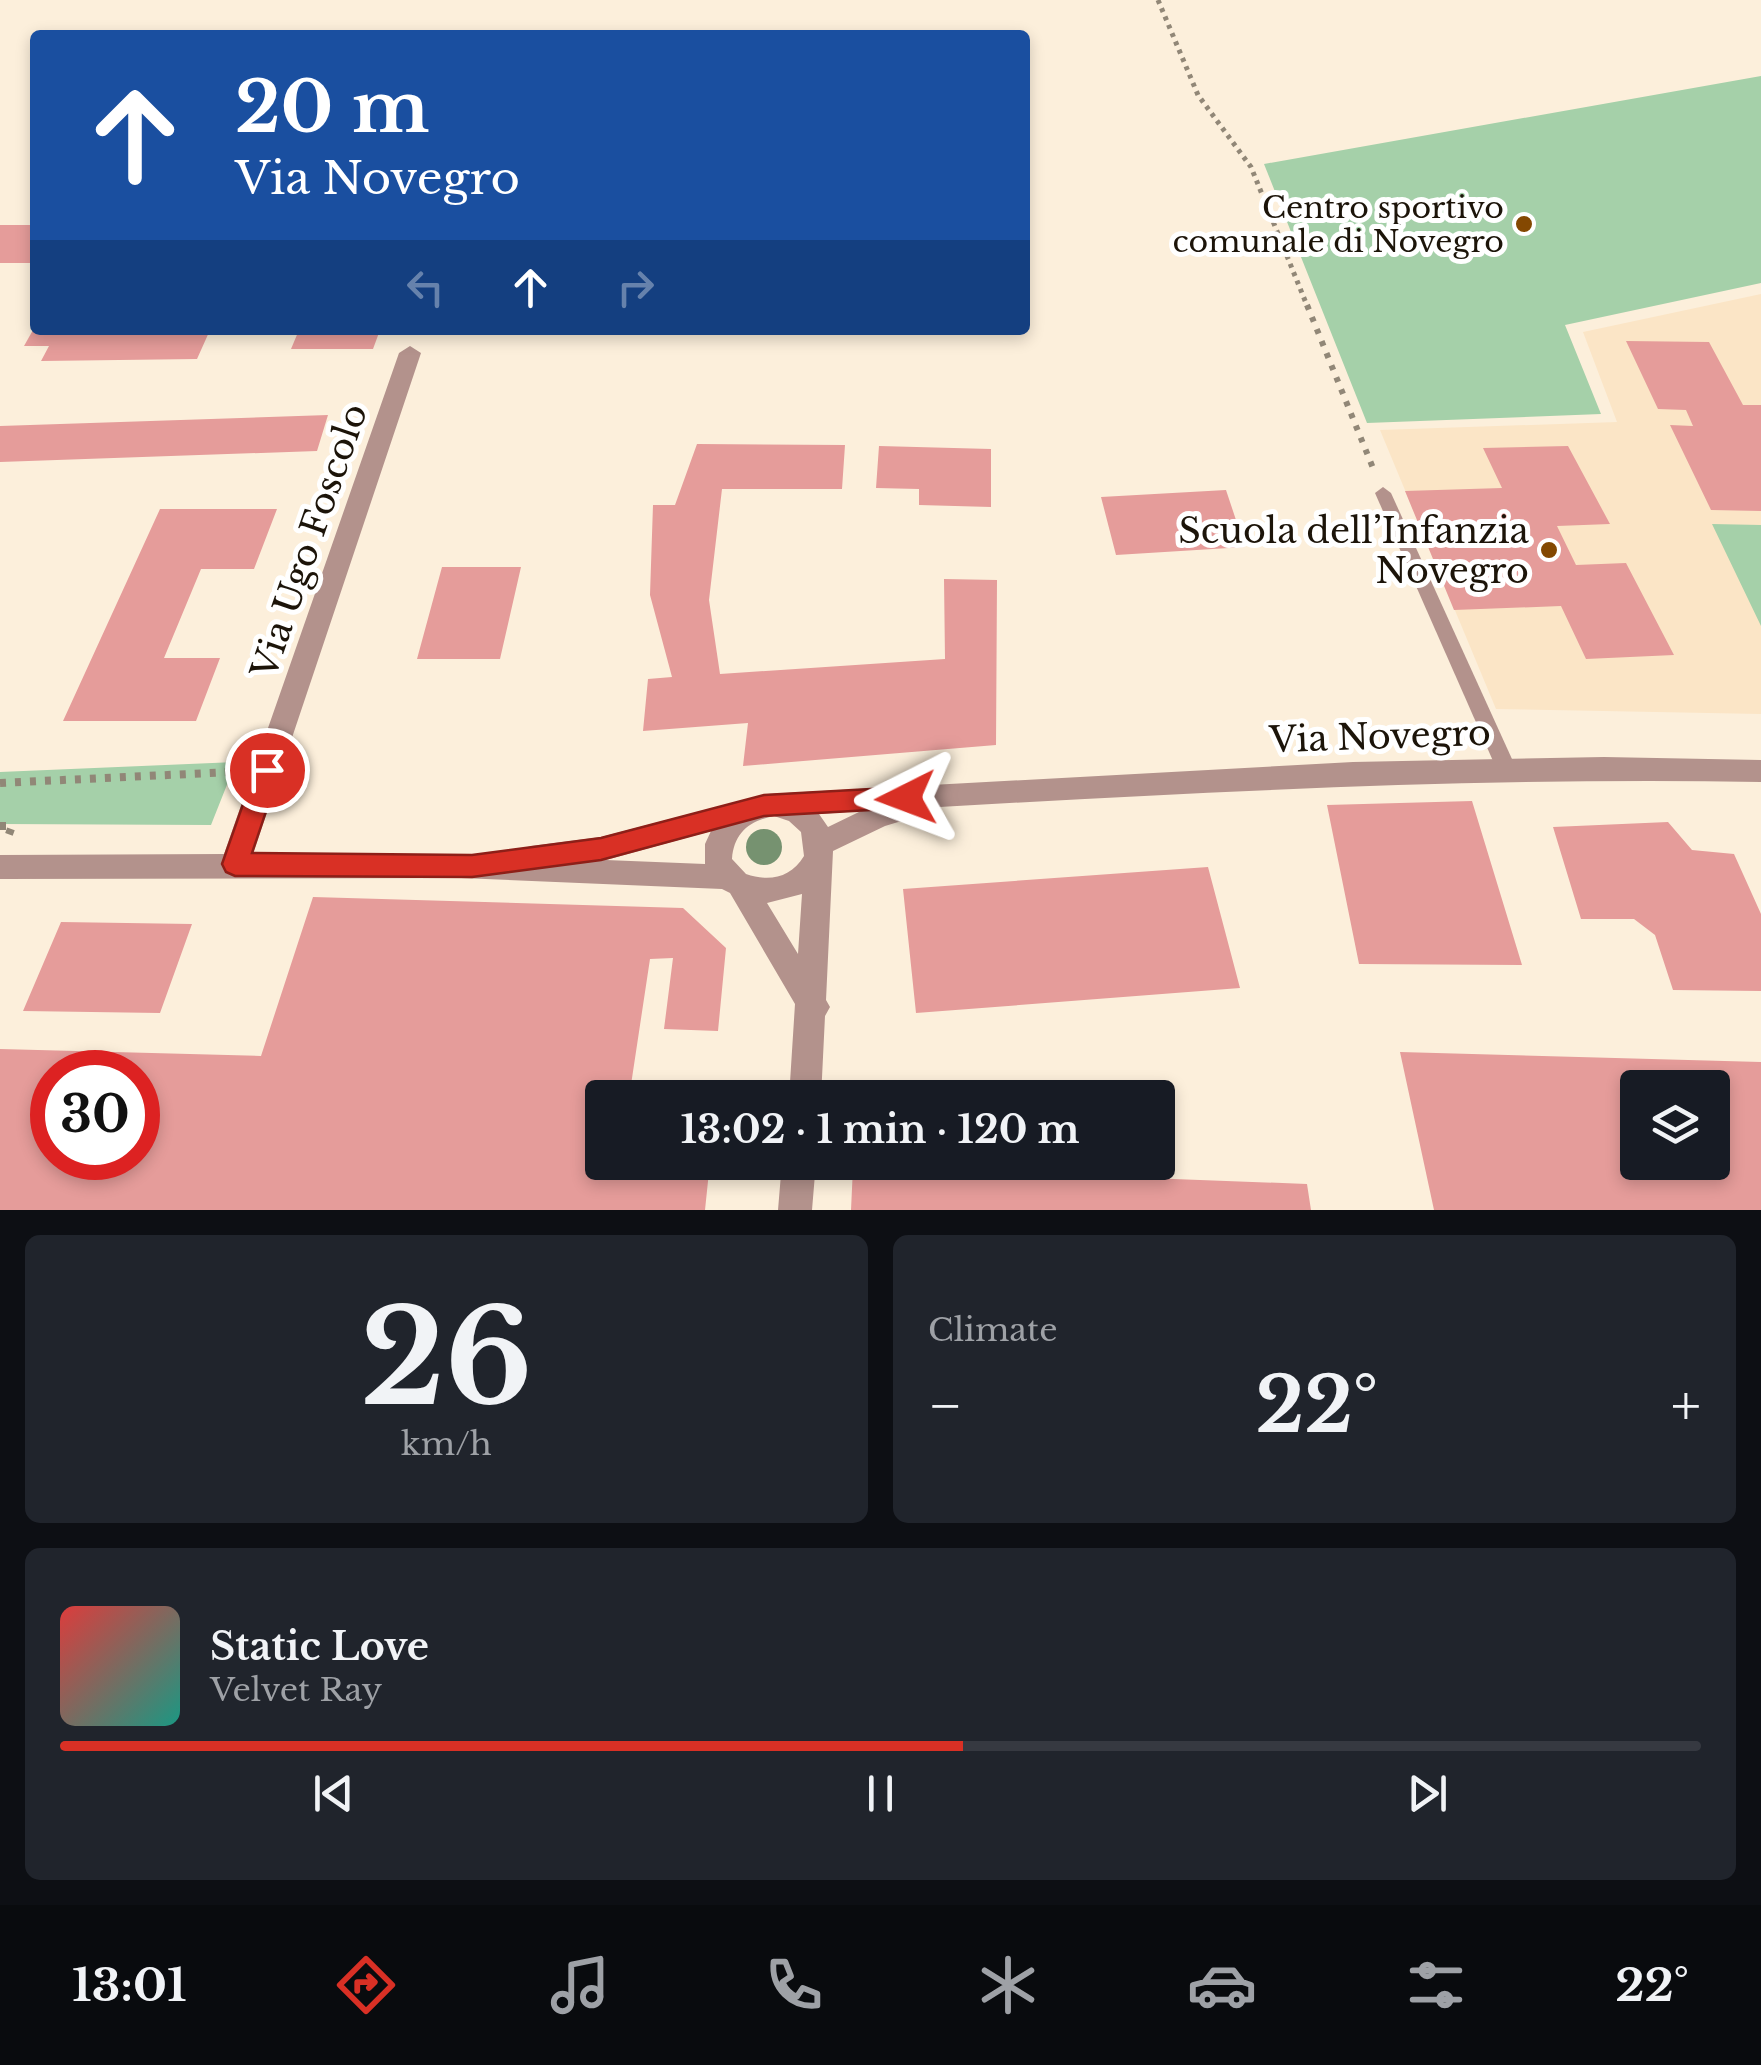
<!DOCTYPE html>
<meta charset="utf-8">
<style>
body{margin:0;font-family:"Libre Baskerville",serif;background:#20242c;color:#f1f3f6;height:100vh;display:flex;flex-direction:column;font-size:38px;white-space:nowrap}
*{box-sizing:border-box;margin:0}
p{font-size:32px;color:#9ea1a6}
.icon{flex:none;width:55px;height:55px;fill:none;stroke:currentColor;stroke-width:2;stroke-linecap:round;stroke-linejoin:round}
.map{position:relative;height:1210px;overflow:hidden}
.drawer{display:flex;flex-direction:column;gap:25px;padding:25px;background:#0d0f14;flex:1}
.drawer>*{flex:none}
.guide{position:absolute;left:30px;top:30px;width:1000px;height:305px;border-radius:10px;box-shadow:0 5px 15px #0003;background:#1a4fa0;color:#fff;overflow:hidden}
.tools{position:absolute;left:1620px;top:1070px;display:grid;gap:20px}
.tools a{display:grid;place-items:center;width:110px;height:110px;border-radius:10px;background:#171b24;box-shadow:0 5px 15px #0003;font-size:50px}
.speed{position:absolute;left:30px;top:1050px;display:flex;gap:20px;font-size:50px;font-weight:700;text-align:center}
.speed>*{display:grid;place-content:center;width:130px;height:130px;border-radius:50%;background:#171b24;box-shadow:0 5px 15px #0003;line-height:1}
.speed .limit{border:15px solid #d22;background:#fff;color:#111}
.pin{position:absolute;display:grid;place-items:center;width:85px;height:85px;color:#fff;margin:-42px;border:5px solid #fff;border-radius:50%;box-shadow:0 2px 10px #0007}
.me{position:absolute;width:110px;margin:-55px;rotate:267deg;stroke-linejoin:round;filter:drop-shadow(0 0 8px #0008)}
.turn{display:flex;align-items:center;gap:35px;height:210px;padding:0 40px;font-size:45px}
.turn .icon{width:130px;height:130px;stroke-width:2.5}
.turn b{display:block;font-size:70px;line-height:85px}
.lanes{display:flex;align-items:center;height:95px;padding:0 40px;background:#0003;justify-content:center;gap:50px;direction:ltr}
.lanes .off{opacity:.35}
.big{font-size:75px;font-weight:800;line-height:1.1}
.drawer .widget{flex:1;display:flex;flex-direction:column;justify-content:center;gap:15px;min-width:0;padding:0 35px;border-radius:15px;background:#20242c}
.drawer .dial{align-items:center;gap:0}
.dial b{font-size:130px;line-height:1}
.song{display:flex;align-items:center;gap:30px}
.cover{width:120px;height:120px;border-radius:15px;background:linear-gradient(135deg,hsl(0 70% 55%),hsl(170 70% 35%))}
.played{height:10px;border-radius:5px;background:linear-gradient(90deg,#d93025 55%,#363941 55%)}
.keys{display:flex;justify-content:space-around;direction:ltr}
.heat{display:flex;justify-content:space-between;align-items:center;font-size:55px;direction:ltr}
.drawer .tiles{flex:1;display:grid;gap:25px;grid-template-columns:1fr 1fr}
.widget:last-child{grid-column:span 2}
.trip{position:absolute;left:585px;top:1080px;width:590px;height:100px;border-radius:10px;background:#171b24;box-shadow:0 5px 15px #0003;font-weight:800;line-height:100px;text-align:center}
.tabs{display:flex;height:160px;justify-content:space-around;align-items:center;background:#090b0e;color:#9ea1a6}
.tabs .icon{width:70px;height:70px}
.tabs .on{color:#d93025}
.tabs b{font-size:45px;color:#f1f3f6}
.map>svg:first-child{display:block}
</style>
<div class="map">
<svg width="1761" height="1210" viewBox="0 0 1761 1210">
<rect width="100%" height="100%" fill="#fcefdb"/>
<path fill="#fbe5c6" d="M1761,294V714L1496,709L1380,430L1617,422L1583,332Z"/>
<path fill="#a5d0a9" d="M1761,76V283L1565,325L1601,414L1367,423L1264,164Z
M1712,524L1761,525V626Z
M236,762L211,825L0,824V772Z"/>
<path fill="#e59c9a" fill-rule="evenodd" d="M0,225H35V263H0Z
M33,330H210L197,359L41,361L49,346H24Z
M299,330H380L373,349H291Z
M1626,341L1709,342L1743,405H1761V511L1711,510L1670,425L1693,426L1686,410L1658,409Z
M328,415L317,451L0,462V426Z
M697,444L845,445L842,489H722L709,600L720,674L945,659L944,579L997,580L996,745L743,766L748,723L643,731L648,679L672,677L650,595L653,505H675Z
M879,446L991,449V507L919,505V489L876,488Z
M1568,446L1610,524L1557,526L1576,565L1626,563L1674,655L1586,659L1561,606L1454,610L1405,491L1502,488L1483,448Z
M1226,490L1245,547L1116,555L1101,497Z
M160,509H277L254,569H201L164,658H220L196,721H63Z
M442,567H521L500,659H417Z
M1472,801L1522,965L1359,964L1327,805Z
M1668,822L1692,850L1734,854L1761,914V991L1673,990L1655,935L1634,919H1581L1553,827Z
M1208,867L1240,988L916,1013L903,889Z
M313,897L683,908L726,948L718,1031L664,1029L673,958L650,959L629,1098H602V1162H710L705,1210H0V1049L261,1056ZM52,1072H138V1158H52Z
M61,922L192,924L160,1013L23,1011Z
M1400,1052L1761,1062V1210H1434ZM1638,1088H1712V1162H1638Z
M853,1167L1307,1184L1311,1210H851Z"/>
<g fill="none" stroke-linecap="round" stroke-linejoin="round">
<path stroke="#918777" stroke-width="5" stroke-dasharray="4 5" stroke-linecap="butt" d="M1158,0L1198,95L1251,167L1308,308"/>
<path stroke="#918777" stroke-width="6" stroke-dasharray="5 8" stroke-linecap="butt" d="M1307,305L1375,473"/>
<path stroke="#918777" stroke-width="8" stroke-dasharray="6 9" stroke-linecap="butt" d="M0,783L231,772
M0,826H12L8,837"/>
<path fill="#b3928c" fill-rule="evenodd" d="M1383,487L1391,493L1517,770L1514,775L1507,778L1500,775L1497,770L1375,493Z"/>
<path fill="#b3928c" fill-rule="evenodd" d="M410,346L421,353L253,854L518,856L521,849L531,846L601,837L767,794L1353,762L1604,757L1761,760V782C1481,777 1202,792 922,808L918,816L885,826L833,851L826,1000L830,1007L825,1016L821,1098H789L795,1004L730,893L722,889L461,878L0,879V855L224,854L399,353ZM861,811L828,827L819,814ZM774,816L789,821L801,832L804,856C791,878 769,882 746,874L732,859C734,833 749,821 774,816ZM711,831L705,844V864L606,860ZM802,894L798,954L767,903Z
M782,1162H816L812,1210H778Z"/>
</g>
<circle fill="#769270" cx="764" cy="847" r="18"/>
<path fill="#d93025" stroke="#8d1f18" stroke-width="2.5" d="M267,760L280,770L252,853L472,855L601,838L764,795L906,787L919,798L906,808L764,816L601,860L472,877L235,876L226,872L222,864L255,770Z"/>
<g fill="#844801" stroke="#fff" stroke-width="4">
<circle cx="1524" cy="224" r="10"/>
<circle cx="1549" cy="550" r="10"/>
</g>
<g text-anchor="middle" dominant-baseline="central" stroke-width="10" stroke-linejoin="round" paint-order="stroke">
<g font-size="30" fill="#1c1409" stroke="#fff" text-anchor="end">
<text x="1504" y="207">Centro sportivo<tspan x="1504" dy="34">comunale di Novegro</tspan></text>
</g>
<g font-size="35" fill="#1c1409" stroke="#fff" text-anchor="end">
<text x="1529" y="530">Scuola dell’Infanzia<tspan x="1529" dy="40">Novegro</tspan></text>
</g>
<g font-size="35" fill="#1c1409" stroke="#fff">
<text transform="translate(309 541) rotate(-71)">Via Ugo Foscolo</text>
<text transform="translate(1380 736) rotate(-2)">Via Novegro</text>
</g>
</g>
</svg>
<div class="tools">
<a><svg class="icon" aria-label="layers" viewBox="0 0 24 24"><path d="M12 4l9 5-9 5-9-5zM3 14l9 5 9-5"/></svg></a>
</div>
<div class="speed"><div class="limit">30</div></div>
<div class="pin" style="left:267px;top:770px;background:#d93025"><svg class="icon" aria-label="arrive" viewBox="0 0 24 24"><path d="M6 21V4h12l-3 4 3 4H6"/></svg></div>
<svg class="me" style="left:906px;top:798px" viewBox="-20 -20 40 40"><path d="M0-17L14 15 0 8-14 15z" fill="#d93025" stroke="#fff" stroke-width="4"/></svg>
<div class="trip">13:02 · 1 min · 120 m</div>
<div class="guide">
<div class="turn"><svg class="icon" aria-label="ahead" viewBox="0 0 24 24"><path d="M12 20V5M6 11l6-6 6 6"/></svg><div><b>20 m</b>Via Novegro</div></div>
<div class="lanes"><svg class="icon off" aria-label="left" viewBox="0 0 24 24"><path d="M17 20v-9H6M10 6l-5 5 5 5"/></svg><svg class="icon" aria-label="ahead" viewBox="0 0 24 24"><path d="M12 20V5M6 11l6-6 6 6"/></svg><svg class="icon off" aria-label="right" viewBox="0 0 24 24"><path d="M7 20v-9h11M14 6l5 5-5 5"/></svg></div>
</div>
</div>
<section class="drawer">
<div class="tiles">
<div class="widget dial"><b>26</b><p>km/h</p></div>
<div class="widget"><p>Climate</p>
<div class="heat"><a>−</a><b class="big">22°</b><a>+</a></div>
</div>
<div class="widget">
<div class="song"><i class="cover"></i><div><b>Static Love</b><p>Velvet Ray</p></div></div>
<div class="played"></div>
<div class="keys"><svg class="icon" aria-label="previous" viewBox="0 0 24 24"><path d="M18 5L8 12l10 7zM5 5v14"/></svg><svg class="icon" aria-label="pause" viewBox="0 0 24 24"><path d="M8 5v14M16 5v14"/></svg><svg class="icon" aria-label="next" viewBox="0 0 24 24"><path d="M6 5l10 7-10 7zM19 5v14"/></svg></div>
</div>
</div>
</section>
<nav class="tabs">
<b>13:01</b>
<svg class="icon on" aria-label="directions" viewBox="0 0 24 24"><path d="M12 3l9 9-9 9-9-9zM9 14v-3h6M13 9l2 2-2 2"/></svg>
<svg class="icon" aria-label="music" viewBox="0 0 24 24"><path d="M9 18V5l10-2v13"/><circle cx="6" cy="18" r="3"/><circle cx="16" cy="16" r="3"/></svg>
<svg class="icon" aria-label="phone" viewBox="0 0 24 24"><path d="M5 4h4l2 5-3 2q2 4 5 5l2-3 5 2v4C11 20 4 13 5 4z"/></svg>
<svg class="icon" aria-label="climate" viewBox="0 0 24 24"><path d="M12 3v18M4 7l16 10M4 17L20 7"/></svg>
<svg class="icon" aria-label="car" viewBox="0 0 24 24"><path d="M5 17H2v-5l4-1 3-4h7l3 4 3 1v5h-3M9 17h6M6 11h13"/><circle cx="7" cy="17" r="2"/><circle cx="17" cy="17" r="2"/></svg>
<svg class="icon" aria-label="filters" viewBox="0 0 24 24"><path d="M4 7h16M4 17h16"/><circle cx="9" cy="7" r="2"/><circle cx="15" cy="17" r="2"/></svg>
<b>22°</b>
</nav>
